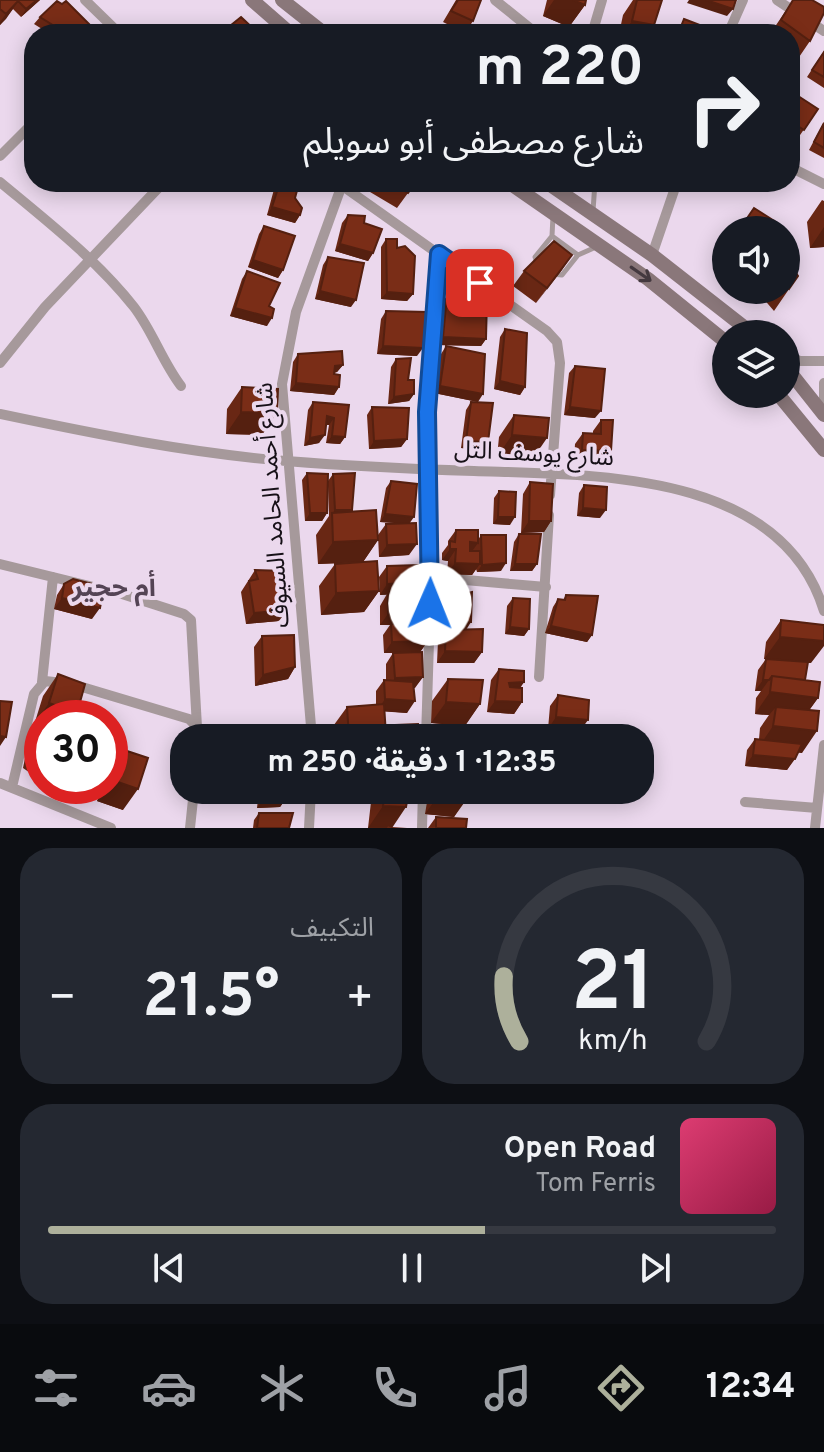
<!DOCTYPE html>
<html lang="ar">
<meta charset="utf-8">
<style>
body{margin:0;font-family:Overpass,"Noto Sans Arabic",sans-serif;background:#242831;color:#f1f3f6;direction:rtl;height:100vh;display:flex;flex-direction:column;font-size:30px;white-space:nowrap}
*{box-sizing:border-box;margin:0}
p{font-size:26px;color:#9ea1a6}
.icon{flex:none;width:44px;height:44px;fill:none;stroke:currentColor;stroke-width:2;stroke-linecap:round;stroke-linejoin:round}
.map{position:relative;height:828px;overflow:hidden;direction:ltr}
.drawer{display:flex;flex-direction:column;gap:20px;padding:20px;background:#0d0f14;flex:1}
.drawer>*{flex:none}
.top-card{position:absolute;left:24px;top:24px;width:776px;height:168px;border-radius:32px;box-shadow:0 4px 20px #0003;direction:rtl;background:#171b24;color:#f1f3f6;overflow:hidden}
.tools{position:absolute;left:712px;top:216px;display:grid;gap:16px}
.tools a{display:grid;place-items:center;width:88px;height:88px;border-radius:50%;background:#171b24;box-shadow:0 4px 20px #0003;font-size:40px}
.speed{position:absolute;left:24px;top:700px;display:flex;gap:16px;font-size:40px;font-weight:700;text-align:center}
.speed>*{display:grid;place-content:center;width:104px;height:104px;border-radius:50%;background:#171b24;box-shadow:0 4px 20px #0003;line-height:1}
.speed .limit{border:12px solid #d22;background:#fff;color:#111}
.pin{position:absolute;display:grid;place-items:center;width:68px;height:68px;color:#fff;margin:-34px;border-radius:16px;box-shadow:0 4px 12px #0006}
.me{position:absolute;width:88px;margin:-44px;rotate:1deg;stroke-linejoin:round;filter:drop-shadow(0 0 6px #0008)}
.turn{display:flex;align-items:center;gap:28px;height:168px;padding:0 24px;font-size:36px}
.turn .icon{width:104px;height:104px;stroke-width:2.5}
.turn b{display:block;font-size:56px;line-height:68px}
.big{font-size:60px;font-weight:700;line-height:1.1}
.drawer .tile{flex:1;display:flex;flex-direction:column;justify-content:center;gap:12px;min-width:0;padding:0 28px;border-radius:32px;background:#242831}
.drawer .dial{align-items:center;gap:0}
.dial svg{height:208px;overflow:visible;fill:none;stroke:#363941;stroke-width:7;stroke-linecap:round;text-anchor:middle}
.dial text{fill:#f1f3f6;stroke:none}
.song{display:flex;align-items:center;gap:24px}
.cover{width:96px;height:96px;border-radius:12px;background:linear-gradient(135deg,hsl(340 70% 55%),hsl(340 70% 35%))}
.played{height:8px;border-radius:4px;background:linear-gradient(90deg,#adb09b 60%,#363941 60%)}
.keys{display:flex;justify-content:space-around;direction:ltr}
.heat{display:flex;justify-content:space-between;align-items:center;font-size:44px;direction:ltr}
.drawer .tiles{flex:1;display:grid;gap:20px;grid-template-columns:1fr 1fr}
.tile:last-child{grid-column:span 2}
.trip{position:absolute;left:170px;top:724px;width:484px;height:80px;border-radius:32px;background:#171b24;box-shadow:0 4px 20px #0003;font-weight:700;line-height:80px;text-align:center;direction:rtl}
.dock{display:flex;height:128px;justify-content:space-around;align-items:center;background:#090b0e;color:#9ea1a6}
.dock .icon{width:56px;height:56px}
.dock .active{color:#adb09b}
.dock b{font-size:36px;color:#f1f3f6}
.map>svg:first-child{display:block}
</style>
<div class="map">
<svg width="824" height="828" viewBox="0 0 824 828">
<rect width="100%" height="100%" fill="#ebd8ed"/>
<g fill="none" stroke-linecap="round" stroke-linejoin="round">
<path stroke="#a6999b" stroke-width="5" d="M593,211L595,182
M552,236L578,255
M537,263L535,257L552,236L553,216
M551,274L562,275L578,255L596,247"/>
<path stroke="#a6999b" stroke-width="10" d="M85,0L120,34
M495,0L537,34
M777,0L824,31
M592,34L602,0
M728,34L743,0
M0,156L34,122
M790,167L824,184
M0,182C47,221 96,259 134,307C153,332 162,361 181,386
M337,182L547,331L557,342L560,363L550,495
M652,255L677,182
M786,356L800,361H824
M0,363L45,307L164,182
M824,383V399
M0,414C95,434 189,453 286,461C349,466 411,469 474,471C593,475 781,470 824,611
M0,564L122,594L184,614L191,620L197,727
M431,577L546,587
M539,677L549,515
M42,682L53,577
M312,738L282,384L296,312L343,182
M426,738L431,577L427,412L439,254
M0,783L111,828
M12,787L34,694L45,681L72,684L189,719L197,727L199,738
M745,802L817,808
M190,828L194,790
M309,828L311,790
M422,828L423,790
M815,828L824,745"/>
<path stroke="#8a777a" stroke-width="14" d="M252,0L291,34
M282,0L325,34
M508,182L648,279L726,342
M546,182L652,255L753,334
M786,367L824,415
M778,394L824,450"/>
</g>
<path fill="#692714" d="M0,0H40L21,17L13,9L0,25Z
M456,0H481L473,21L465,33L443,22Z
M547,0H586L585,5L569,27L543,16Z
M633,0H662L648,34H619L623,15Z
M793,0L810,41L795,63L790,60V34H770Z
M40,17L86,34H50L34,24Z
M824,51V88L807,77Z
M790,95L818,109L798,138L790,132Z
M824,122V158L809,150Z
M276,182H306L298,188L295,198L300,215L295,223L267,215Z
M369,182H416L397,208L365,189Z
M822,200L824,201V247L810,248L807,222Z
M348,215L364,223L373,253L368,261L335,251L342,223Z
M264,226L283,270L278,278L248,267L259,234Z
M386,239L397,248L413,294L407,301L381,299V247Z
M572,255L536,303L513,286L524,271Z
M328,257L351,307L315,299L323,265Z
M786,259L798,276L774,311L756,290H786Z
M247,271L269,306L267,326L230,316L242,279Z
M447,296L486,339L481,346L438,345L441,304Z
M386,311L417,356L377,354L381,319Z
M505,329L525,387L520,395L494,389L500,337Z
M446,346L478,402L434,393L441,354Z
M298,354L343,365L337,372L334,373L339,387L334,395L290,391L293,362Z
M396,359L408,380L414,394L409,401L388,404L391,367Z
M575,366L595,418L564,415L569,373Z
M242,387L277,413L262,435L226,434L227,409Z
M313,402L349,405L345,437L340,444L326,443L329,425H326L319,443L304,446L308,410Z
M471,402L488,442L483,450L461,448L466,410Z
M372,407L407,439L401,447L369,449L367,415Z
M514,415L532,460L497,457L499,437Z
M601,420L603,463L574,461L575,444L583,433L593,434V431Z
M307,473L328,481L333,474L352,510L351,512L378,540L363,562L318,564L316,535L329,516L328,486L327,513L322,521H305L302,480Z
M391,481L410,523L409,555L379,557L378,535L386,524L400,523L380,522L386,488Z
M530,482L551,521L544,532L521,533L523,494Z
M584,485L600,518L577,516L579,493Z
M499,491L510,525L493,524L494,498Z
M456,530L478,540L481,535L501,571L477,572L476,569L472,575L447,574L448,561L442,560V553L448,545V541Z
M519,534L537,564L532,571H510L514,542Z
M335,564L379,591L364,612L321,615L319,586Z
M387,566L427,612L420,623L428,641L420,652L423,677L414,688L407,713L384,711L386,735L384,738H332L331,729L347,707L376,705V691L384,680H386V664L393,653H400H384L383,635L390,625H380V606L387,594L380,595L379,577Z
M255,570L279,621L246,624L241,592Z
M64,584L92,619L54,609L57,595Z
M566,595L592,635L587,642L545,633L553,607L558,599L563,600Z
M450,597L466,629L482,652L474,663H437L438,641L445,631H444V605Z
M513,598L529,629L524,636L505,634L507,606Z
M781,620L811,663H807L805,680L818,698L809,710L802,753L798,752L787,770L745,766L747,750L755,739H759L760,728L769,715L755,714L756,698L761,691H755L758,670L766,659H764L766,642Z
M262,636L295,667L288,679L255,686L254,647Z
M499,669L524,682L520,688L522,702L514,714L487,712L491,680Z
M58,674L77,713L74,718H42V781L23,768L29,739L38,726L34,725L43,696Z
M448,679L480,704L465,725L485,738H441L449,725H454L431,723L432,701Z
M558,695L580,731L548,729L550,706Z
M396,725L419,738H388V736Z
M124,750L123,810L97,801L103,786H110V769Z
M259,790H292L280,807L257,808Z
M379,790H385L392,827L407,828H368L371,802Z
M429,790H470L454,817L425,814Z
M259,813L289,828H253L254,820Z
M436,817L466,828H428Z"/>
<path fill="#552010" d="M19,0L6,19L0,25V22L6,14Z
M37,0H40L21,17L26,9Z
M554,0H573L585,5L569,27L543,16Z
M689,0H706L733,9L727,16L687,3Z
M632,21L654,25L648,34H623Z
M272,207L300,215L295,223L267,215Z
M824,227V247L810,248Z
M340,244L373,253L368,261L335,251Z
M572,255L562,270L536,303L547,288Z
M253,260L283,270L278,278L248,267Z
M320,291L356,300L351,307L315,299Z
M387,292L413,294L407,301L381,299Z
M235,308L272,318L267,326L230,316Z
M443,337L486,339L481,346L438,345Z
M383,346L423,348L417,356L377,354Z
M343,365L337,372L329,373L335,366Z
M500,381L525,387L520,395L494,389Z
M296,383L339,387L334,395L290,391Z
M440,386L483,394L478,402L434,393Z
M414,394L409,401L388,404L394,397Z
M570,407L601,411L595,418L564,415Z
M241,412L277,413L262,435L226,434Z
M327,416L334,418L329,425L321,424Z
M325,435L319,443L304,446L310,438Z
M512,435L547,438L532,460L497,457Z
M332,436L345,437L340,444L326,443Z
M407,439L401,447L369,449L374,441Z
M466,441L488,442L483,450L461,448Z
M582,450L611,451L603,463L574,461Z
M583,508L606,510L600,518L577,516Z
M335,510H352L347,517L332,514Z
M310,513H327L322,521H305Z
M385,514L414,517L409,524L380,522Z
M498,517H515L510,525L493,524Z
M529,521H551L544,532L521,533Z
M378,540L363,562L318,564L333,542Z
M470,542L478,543L470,554Z
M417,544L409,555L379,557L387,545Z
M450,549H456L448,561L442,560Z
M455,563L480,564L472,575L447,574Z
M506,563L501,571L477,572L482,565Z
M515,564H537L532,571H510Z
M419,582L411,594L380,595L387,584Z
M379,591L364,612L321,615L336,593Z
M62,598L100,608L92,619L54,609Z
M287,610L279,621L246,624L254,613Z
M427,612L419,624L380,625L388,614Z
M471,622L466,630L444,631L449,623Z
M551,626L592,635L587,642L545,633Z
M510,627L529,629L524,636L505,634Z
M780,637L824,641V646L811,663L764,659Z
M428,641L420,652L384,653L392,642Z
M445,651L482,652L474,663H437Z
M295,667L288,679L255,686L263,675Z
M423,677L415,688L387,690L395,678Z
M763,680H769L761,691H755Z
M524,682L516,693L501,694L509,683Z
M770,692L818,698L803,719L776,707L769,715L755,714Z
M385,699L415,701L407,713L377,711Z
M495,701L522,702L514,714L487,712Z
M446,702L480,704L465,726L431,723Z
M49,703L77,713L74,718H42L38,726L34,725Z
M556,717L588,720L580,731L548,729Z
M773,726L817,731L802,753L758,748Z
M386,735L384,738H348L349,737Z
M0,736L6,737L0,746Z
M753,755L795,759L787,770L745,766Z
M112,780L138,789L123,810L97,801L107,786H110V782Z
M270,790H292L280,807L257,808Z
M441,792L469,796L454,817L425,814Z
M383,806L406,807L392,828L388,826L387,828H368Z"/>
<path fill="#7a2d17" stroke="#552010" stroke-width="2" d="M0,0H19L6,14L0,9Z
M19,0H37L26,9L18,1Z
M458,0H481L473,21L451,11Z
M573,0H586L585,5Z
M637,0H662L654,25L632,21Z
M706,0H736L733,9Z
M793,0H812L824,7V13L810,41L781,20Z
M57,1L62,4L66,1L90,25L86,34H67L40,17Z
M241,17L259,34H220Z
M684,19L723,34H678Z
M824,52V77L812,70Z
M792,92L818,109L804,130L790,121V95Z
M824,123V148L814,142Z
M280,182H300L299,183L295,198L302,208L300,215L272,207Z
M389,182H416L408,193Z
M754,208L776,222L771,230H739Z
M348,215L365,216L364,223L382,229L373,253L340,244Z
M264,226L295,236L283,270L253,260Z
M386,239H397V248L405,246L415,256L413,294L387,292Z
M554,241L572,255L547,288L524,271Z
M328,257L364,263L356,300L320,291Z
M791,258L792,267L798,276L789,289L786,286V259Z
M247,271L280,283L269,306L274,309L272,318L235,308Z
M447,296L487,298L486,339L443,337Z
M386,311L427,312L423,348L383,346Z
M505,329L527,333L525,387L500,381Z
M446,346L485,354L483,394L440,386Z
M342,351L343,365L335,366L334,374L340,375L339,387L296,383L298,354Z
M411,358L408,380H414V394L394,397L396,359Z
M575,366L605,369L601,411L570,407Z
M242,387L278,389L277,413L241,412Z
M313,402L349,405L345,437L332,436L334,418L327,416L325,435L310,438Z
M471,402L493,403L488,442L466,441Z
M372,407L409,408L407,439L374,441Z
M514,415L549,418L547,438L512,435Z
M601,420H613L611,451L582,450L583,433L601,434Z
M307,473L328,474L327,513H310Z
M355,473L352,510H335L333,474Z
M391,481L417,484L414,517L385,514Z
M530,482L553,484L551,521H529Z
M584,485L607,487L606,510L583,508Z
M499,491L516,492L515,517H498Z
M376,510L378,540L333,542L332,513Z
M416,523L417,544L387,545L386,524Z
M456,530H478V543L470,542V551H480V564L455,563L456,549H450V541L455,542Z
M519,534H541L537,564H515Z
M481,535H506V563L482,565Z
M377,561L379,591L336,593L335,564Z
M419,565V582L387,584V566Z
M255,570L284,571L287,610L254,613L249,581L258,579Z
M73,579L104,587L100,608L62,598L64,584Z
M472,592L471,622L449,623L450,597Z
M426,593L427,612L388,614V594Z
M566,595L598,596L592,635L551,626L558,599L565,600Z
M513,598L530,599L529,629L510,627Z
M781,620L824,625V641L780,637Z
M427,622L428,641L392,642L391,624Z
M483,629L482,652L445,651L446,630Z
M294,635L295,667L263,675L262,636Z
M422,652L423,677L395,678L393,653Z
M766,659L808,662L805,680L772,676L769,680H763Z
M499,669L524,671V682L509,683L510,687L522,688V702L495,701Z
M58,674L85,684L77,713L49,703Z
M772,676L820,682L818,698L770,692Z
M448,679L483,680L480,704L446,702Z
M384,680L413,682L415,701L385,699Z
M558,695L589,700L588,720L556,717Z
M0,701L12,702L6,737L0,736Z
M384,704L386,735L349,737L347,707Z
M776,707L819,711L817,731L773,726Z
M418,724L419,738H397L396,725Z
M449,725H486L485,738H449Z
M42,727V749L38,746Z
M755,739L802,744L795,759L753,755Z
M124,750L148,758L138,789L112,780Z
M385,790H409L406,807L383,806Z
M441,790H470L469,796L441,792Z
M259,813H293L289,828H257Z
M436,817L467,819L466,828H436Z"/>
<defs><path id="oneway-shaft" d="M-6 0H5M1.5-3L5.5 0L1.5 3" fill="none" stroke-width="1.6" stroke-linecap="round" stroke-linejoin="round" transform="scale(2)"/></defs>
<use stroke="#44393f" href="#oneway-shaft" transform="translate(641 274) rotate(35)"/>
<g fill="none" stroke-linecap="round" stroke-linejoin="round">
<defs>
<path id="route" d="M430,604L427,412L439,254L480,283"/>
</defs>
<use href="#route" stroke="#114b97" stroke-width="20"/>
<use href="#route" stroke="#1a73e8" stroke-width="14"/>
</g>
<g text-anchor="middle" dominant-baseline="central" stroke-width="8" stroke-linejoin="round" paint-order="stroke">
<g font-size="24" fill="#161017" stroke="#ebd8ed">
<text transform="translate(534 455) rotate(3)">شارع يوسف التل</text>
<text transform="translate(274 505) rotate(-94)">شارع أحمد الحامد السيوف</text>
</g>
<g font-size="26" font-weight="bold" fill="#544455" stroke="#ebd8ed">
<text x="114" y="589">أم حجير</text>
</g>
</g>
</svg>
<div class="tools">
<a><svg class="icon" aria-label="sound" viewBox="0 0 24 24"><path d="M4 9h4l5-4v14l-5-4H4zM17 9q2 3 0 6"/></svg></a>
<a><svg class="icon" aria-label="layers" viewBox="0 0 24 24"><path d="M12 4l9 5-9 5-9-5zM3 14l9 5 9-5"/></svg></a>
</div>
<div class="speed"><div class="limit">30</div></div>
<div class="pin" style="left:480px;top:283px;background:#d93025"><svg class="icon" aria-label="arrive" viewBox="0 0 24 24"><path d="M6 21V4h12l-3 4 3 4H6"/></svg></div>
<svg class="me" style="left:430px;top:604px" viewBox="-20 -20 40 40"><circle r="19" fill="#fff"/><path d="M0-13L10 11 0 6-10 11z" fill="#1a73e8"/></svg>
<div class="trip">12:35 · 1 دقيقة · 250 m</div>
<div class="top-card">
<div class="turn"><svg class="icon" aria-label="right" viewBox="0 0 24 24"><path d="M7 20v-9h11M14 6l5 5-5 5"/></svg><div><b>220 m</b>شارع مصطفى أبو سويلم</div></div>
</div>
</div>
<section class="drawer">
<div class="tiles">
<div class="tile dial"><svg viewBox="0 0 100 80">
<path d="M14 69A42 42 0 1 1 86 69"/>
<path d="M14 69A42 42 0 0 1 8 44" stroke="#adb09b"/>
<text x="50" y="56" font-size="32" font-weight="700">21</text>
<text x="50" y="72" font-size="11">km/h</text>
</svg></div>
<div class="tile"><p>التكييف</p>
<div class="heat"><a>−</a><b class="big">21.5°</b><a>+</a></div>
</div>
<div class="tile">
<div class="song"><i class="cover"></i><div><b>Open Road</b><p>Tom Ferris</p></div></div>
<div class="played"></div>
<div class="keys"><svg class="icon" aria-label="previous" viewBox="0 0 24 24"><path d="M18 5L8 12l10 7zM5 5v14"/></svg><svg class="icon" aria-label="pause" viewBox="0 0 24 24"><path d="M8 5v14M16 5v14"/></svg><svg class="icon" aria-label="next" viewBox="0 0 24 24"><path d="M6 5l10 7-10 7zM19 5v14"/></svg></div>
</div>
</div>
</section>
<nav class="dock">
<b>12:34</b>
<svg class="icon active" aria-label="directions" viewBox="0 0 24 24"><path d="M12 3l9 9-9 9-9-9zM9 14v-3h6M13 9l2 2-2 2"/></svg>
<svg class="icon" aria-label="music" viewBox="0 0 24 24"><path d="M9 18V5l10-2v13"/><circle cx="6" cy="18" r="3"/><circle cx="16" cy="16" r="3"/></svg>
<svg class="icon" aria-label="phone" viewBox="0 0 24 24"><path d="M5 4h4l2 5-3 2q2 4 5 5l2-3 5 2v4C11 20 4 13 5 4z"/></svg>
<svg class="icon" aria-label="climate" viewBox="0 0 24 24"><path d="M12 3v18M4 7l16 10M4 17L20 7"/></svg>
<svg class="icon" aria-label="car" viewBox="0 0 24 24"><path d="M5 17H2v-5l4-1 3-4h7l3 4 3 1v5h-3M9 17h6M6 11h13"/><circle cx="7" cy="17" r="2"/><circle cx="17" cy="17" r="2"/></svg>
<svg class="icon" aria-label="filters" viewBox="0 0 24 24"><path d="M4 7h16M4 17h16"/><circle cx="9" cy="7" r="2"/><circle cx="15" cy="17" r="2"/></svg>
</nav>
